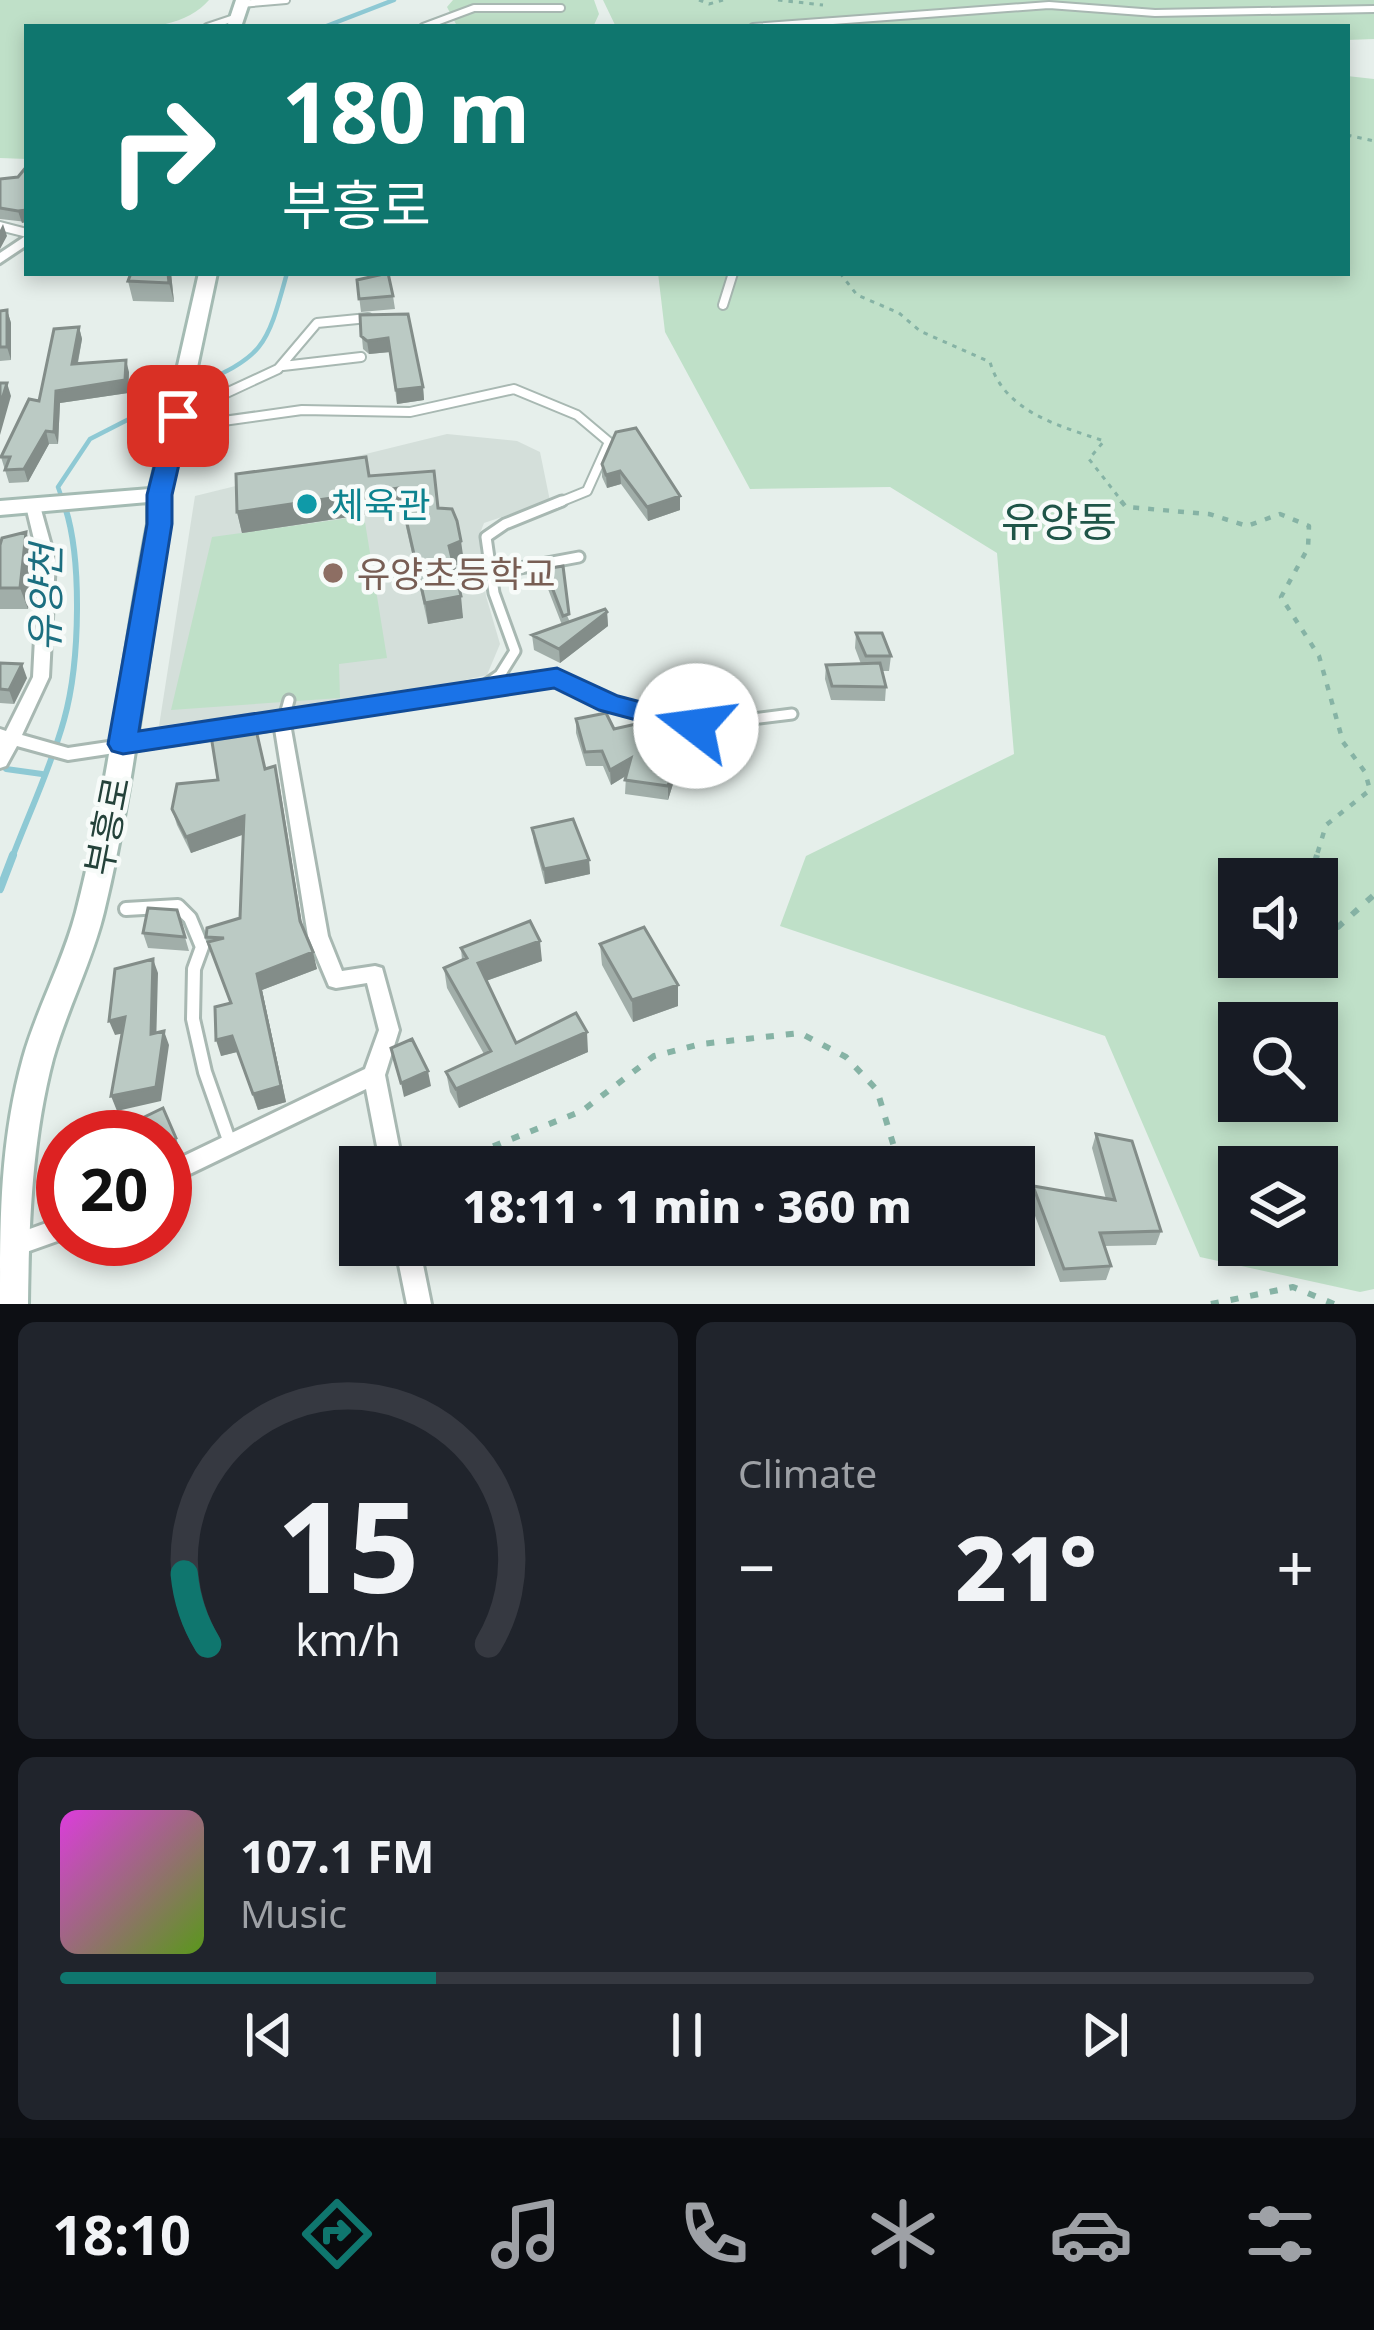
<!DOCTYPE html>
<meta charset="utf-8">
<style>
body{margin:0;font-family:"Noto Sans","Noto Sans KR",sans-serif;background:#20242c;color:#f1f3f6;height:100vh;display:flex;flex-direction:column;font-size:45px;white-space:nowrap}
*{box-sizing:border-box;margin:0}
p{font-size:39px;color:#9ea1a6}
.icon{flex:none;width:66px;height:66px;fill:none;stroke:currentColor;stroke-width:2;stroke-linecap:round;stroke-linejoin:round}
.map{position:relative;height:1304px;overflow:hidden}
.panel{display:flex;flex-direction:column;gap:18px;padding:18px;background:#0d0f14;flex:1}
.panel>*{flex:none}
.top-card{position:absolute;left:24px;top:24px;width:1326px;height:252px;border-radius:0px;box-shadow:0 6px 18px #0003;background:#0f766e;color:#fff;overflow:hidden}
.buttons{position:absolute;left:1218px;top:858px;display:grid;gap:24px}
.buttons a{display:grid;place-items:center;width:120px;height:120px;border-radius:0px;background:#171b24;box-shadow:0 6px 18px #0003;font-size:60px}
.speed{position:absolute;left:36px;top:1110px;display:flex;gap:24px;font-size:60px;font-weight:700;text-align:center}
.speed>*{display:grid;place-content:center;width:156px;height:156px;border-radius:50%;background:#171b24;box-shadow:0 6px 18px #0003;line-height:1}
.speed .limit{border:18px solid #d22;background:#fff;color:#111}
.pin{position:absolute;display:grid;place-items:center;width:102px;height:102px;color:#fff;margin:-51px;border-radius:24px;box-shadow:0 6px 18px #0006}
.me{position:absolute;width:132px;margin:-66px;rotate:285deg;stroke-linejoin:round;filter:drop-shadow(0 0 9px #0008)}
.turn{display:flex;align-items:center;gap:42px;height:252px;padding:0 60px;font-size:54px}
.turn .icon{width:156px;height:156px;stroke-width:2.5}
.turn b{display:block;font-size:84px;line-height:102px}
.big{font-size:90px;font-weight:800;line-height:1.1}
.panel .tile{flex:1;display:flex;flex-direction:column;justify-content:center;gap:18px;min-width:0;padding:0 42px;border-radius:18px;background:#20242c}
.panel .dial{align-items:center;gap:0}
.dial svg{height:312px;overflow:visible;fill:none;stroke:#363941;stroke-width:7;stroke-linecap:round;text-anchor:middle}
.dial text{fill:#f1f3f6;stroke:none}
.song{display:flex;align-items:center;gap:36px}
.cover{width:144px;height:144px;border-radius:18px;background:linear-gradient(135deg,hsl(300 70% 55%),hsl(90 70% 35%))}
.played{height:12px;border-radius:6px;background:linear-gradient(90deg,#0f766e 30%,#363941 30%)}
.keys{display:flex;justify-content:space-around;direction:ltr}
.heat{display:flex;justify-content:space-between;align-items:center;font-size:66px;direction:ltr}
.panel .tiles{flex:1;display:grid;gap:18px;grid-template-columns:1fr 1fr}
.tile:last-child{grid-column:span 2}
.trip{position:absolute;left:339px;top:1146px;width:696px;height:120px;border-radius:0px;background:#171b24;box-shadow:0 6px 18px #0003;font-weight:800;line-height:120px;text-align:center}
.tab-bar{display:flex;height:192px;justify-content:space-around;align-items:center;background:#090b0e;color:#9ea1a6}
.tab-bar .icon{width:84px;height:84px}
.tab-bar .on{color:#0f766e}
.tab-bar b{font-size:54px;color:#f1f3f6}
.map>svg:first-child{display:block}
</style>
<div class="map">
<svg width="1374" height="1304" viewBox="0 0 1374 1304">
<rect width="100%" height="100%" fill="#e6efeb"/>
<path fill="#d4dfda" d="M447,434L517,441L540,452L550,501L484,523L479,536L486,596L500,644L487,675L413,692L159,726L195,496Z"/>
<path fill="#bfe0c8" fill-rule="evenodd" d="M0,0H209C174,42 79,27 27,27V159L0,158Z
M453,0H594L599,14L594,25L457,26L447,7Z
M603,0H1374V39L1347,40V27H616Z
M1347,76L1374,79V1289L1360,1292L1200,1257L1105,1036L780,926L806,856L1014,754L997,553L890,487L750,489L665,332L658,273H1347ZM1239,879H1317V957H1239ZM1239,1023H1317V1101H1239ZM1239,1167H1317V1245H1239Z
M364,516L387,658L339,664L340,698L171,710L212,537Z"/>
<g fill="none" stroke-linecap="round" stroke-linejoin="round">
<path stroke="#8ec9d4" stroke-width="4.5" d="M324,27L394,0
M190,388C264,356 266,350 287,273
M64,504L58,487L90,439L178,394"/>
<path stroke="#8ec9d4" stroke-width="6" d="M6,769L42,774
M12,858C29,813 51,767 64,720C80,663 83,555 63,501"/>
<path stroke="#8ec9d4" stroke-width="8" d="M0,889L13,855"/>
<defs>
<path id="lane-far3" d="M241,4L286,0
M207,27L237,17
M423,27L474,8H561
M753,27L1049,5L1155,13L1374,9"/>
<path id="lane-far2" d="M0,226L27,233
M723,305L733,273
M283,366L361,357
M179,415L278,369L317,323L368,318
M173,428L302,410L410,412L514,389L577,415L609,442L587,491L555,504"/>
<path id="lane-far1" d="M495,581L504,571L579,557
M484,686L500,675L515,651L494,593L486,537L505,524L562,501
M289,700L283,722L473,687L557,678L609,703L696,726L792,714"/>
<path id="lane" d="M126,909L178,906L190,918L202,947L194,969L193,1019L205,1072L230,1143"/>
<path id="street" d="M27,235V245L0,263V253Z
M33,502L40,506L55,560L49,677L22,735L68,748L283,716L289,718L328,936L342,971L375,966L382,968L399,1030L385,1075L403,1167H381L366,1089L165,1186V1165L365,1069L379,1030L367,983L336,988L329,986L308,936L275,729L68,760L17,746L6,766L0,768V729L6,731L33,677L39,560L26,506Z
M63,1217V1239L18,1255L8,1265L0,1268L2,1239Z
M395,1245H419L431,1304H407Z"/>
<path id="secondary" d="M236,0H250L241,27H227Z
M199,273H217L170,495V524C147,653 135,785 104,912C92,962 67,1009 53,1059C32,1139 29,1222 28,1304H0C0,1220 0,1140 23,1058C37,1008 63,962 76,912C109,785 123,653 148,524V502L0,515V501L150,489Z"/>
</defs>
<use href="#lane-far3" stroke="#a8b8b2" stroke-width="10"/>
<use href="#lane-far2" stroke="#a8b8b2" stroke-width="12"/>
<use href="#lane-far1" stroke="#a8b8b2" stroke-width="15"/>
<use href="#lane" stroke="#a8b8b2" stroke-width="18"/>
<use href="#street" stroke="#a8b8b2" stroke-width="6"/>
<use href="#secondary" stroke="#a4bbb3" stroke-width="6"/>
<path stroke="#86b3a5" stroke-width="3" stroke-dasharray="4.5 6" stroke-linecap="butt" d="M699,0L709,4L723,0
M778,0L823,5
M1347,135L1374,141
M840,273L857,295L899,313L920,331L990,362C1004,412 1060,426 1104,441L1089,459L1124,504"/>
<path stroke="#86b3a5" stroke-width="4.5" stroke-dasharray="6 9" stroke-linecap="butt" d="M1121,501L1126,507L1209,514L1247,526L1280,514L1309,526L1308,548L1281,597L1319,656L1343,742L1365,772L1370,790L1326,825L1316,858"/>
<path stroke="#86b3a5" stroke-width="6" stroke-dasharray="8 12" stroke-linecap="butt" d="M1310,879L1317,855
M1317,923L1338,927L1374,895
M462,1167L466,1157L582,1111L654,1056L701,1044L800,1033L846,1057L877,1090L900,1167
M1211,1304L1293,1287L1334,1304"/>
<use href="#lane-far3" stroke="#fff" stroke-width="6"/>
<use href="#lane-far2" stroke="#fff" stroke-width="8"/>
<use href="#lane-far1" stroke="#fff" stroke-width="9"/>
<use href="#lane" stroke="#fff" stroke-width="12"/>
<use href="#street" fill="#fff" fill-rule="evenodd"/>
<use href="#secondary" fill="#fff" fill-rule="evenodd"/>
</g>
<path fill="#a1aea9" d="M27,166V222L0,219V179L18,177Z
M131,273H171L174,302L133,301L128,281Z
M357,280L393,296L395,309L361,312Z
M7,310L11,323V360L0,361V311Z
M360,315L423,387L424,400L397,404L390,352L369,354L363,349Z
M79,327L82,339L78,363L129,372L128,393L60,403L58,444H49L28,482L9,483L1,457L39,401Z
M616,432L680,510L648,521L621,484L607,488L602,477V464Z
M369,476L438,508L464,562L454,566L463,618L428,624L402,509L242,533L237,512Z
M26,532L33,553L28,609H0V545Z
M545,569L570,622L607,612L608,626L560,663L534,650L532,635L562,625L546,584Z
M856,633L891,656L889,671H882L886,687L885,701L831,700L825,679L826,665L861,664L855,648Z
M0,663L27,678L14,704L0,703Z
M576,719L614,729L677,771L668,800L625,794L626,776L611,785L603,766H586L576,733Z
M275,766L302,926L317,969L262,990L286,1102L258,1110L237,1052L221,1056L230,1003L206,937L240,918L243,834L191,853L177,825L172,809L218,780Z
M532,828L589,860L590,874L545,884L534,842Z
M177,910L189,951L148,948L143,933Z
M600,944L678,985V1006L633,1022L602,965Z
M461,948L542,961L486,981L516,1043L588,1052L459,1108L450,1092L446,1072L484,1054L447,988L444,968L462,960Z
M1096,1134L1161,1231L1156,1245L1104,1246L1111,1266L1106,1280L1060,1282L1029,1200L1033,1186L1106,1199L1092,1148Z"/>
<path fill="#838d89" d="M27,210V222L22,223L18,211Z
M3,224L7,236L0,249V230Z
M168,273H171L174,302L169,283Z
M7,310L11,323V360L7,347Z
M79,327L82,339L75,376L72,364Z
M388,338L390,352L369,354L367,341Z
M126,360L129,372L128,393L60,403L58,444L54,432L56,391Z
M7,383L11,396L0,435V406Z
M423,387L424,400L397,404L396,390Z
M46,431L49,444L28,482L24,469Z
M620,471L621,484L607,488L606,475Z
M399,488L402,509L242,533L237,512Z
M680,496V510L648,521L647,507Z
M26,532L33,553L28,609L20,588Z
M461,541L464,562L452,567L449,546Z
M461,596L463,618L428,624L425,603Z
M607,612L608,626L560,663L559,649Z
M22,664L27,678L14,704L9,690Z
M677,756V771L668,800V786Z
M631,758L632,772L611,785L610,770Z
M275,766L279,782L304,937L300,921Z
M244,816L248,833L191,853L186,837Z
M589,860L590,874L545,884L544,869Z
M540,941L542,961L480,983L478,963Z
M313,952L317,969L262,990L286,1102L258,1110L253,1094L257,974Z
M153,959L158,973L156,1048L151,1034Z
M678,985V1006L633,1022L632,1000Z
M125,1017L130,1032L115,1035L109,1021Z
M164,1031L169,1045L161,1101L117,1111L111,1096Z
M587,1032L588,1052L459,1108L456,1089Z
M232,1036L237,1052L221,1056L216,1040Z
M428,1071L431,1086L404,1097L401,1083Z
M176,1138L181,1152L165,1161V1144Z"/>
<path fill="#bbcac4" stroke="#838d89" stroke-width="3" d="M27,166V210L18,211L0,208V179L18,177Z
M131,273H168L169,283L128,281Z
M388,273L393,296L359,299L357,280Z
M7,310V347H0V311Z
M408,314L423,387L396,390L388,338L367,341L361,336L360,315Z
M79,327L72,364L126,360L125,380L56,391L54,432L46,431L24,469L5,470L10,457H1L29,399L39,401L54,329Z
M0,383H7L0,406Z
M636,428L680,496L647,507L620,471L606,475L602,464L616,432Z
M366,457L369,476L434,471L438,508L452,509L457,521L461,541L449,546L461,596L425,603L399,488L237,512L236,474Z
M26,532L20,588H0V545L2,538Z
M563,566L569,614L563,616L545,569Z
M605,609L607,612L559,649L532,635Z
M856,633H882L891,656H866Z
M0,663L22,664L9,690L0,689Z
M880,663L886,687L832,686L826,665Z
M606,713L614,729L667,717L677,756L668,786L625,780L631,758L610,770L602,751L585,752L576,719Z
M254,721L265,769L275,766L300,921L313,952L257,974L281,1086L253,1094L232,1036L216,1040L215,1007L231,1003L208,942L224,938L206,937L207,928L240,918L244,816L186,837L172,809L177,784L218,780L210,729Z
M573,819L589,860L544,869L532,828Z
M148,908L177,910L185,937L143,933Z
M530,921L540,941L478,963L516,1043L576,1013L587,1032L456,1089L446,1072L491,1051L444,968L467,958L461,948Z
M644,927L678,985L632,1000L600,944Z
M153,959L151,1034L164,1031L156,1087L111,1096L125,1017L109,1021L115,969Z
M412,1039L428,1071L401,1083L391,1048Z
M163,1108L176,1138L165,1144V1137H103Z
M1096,1134L1132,1141L1161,1231L1100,1233L1111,1266L1064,1269L1033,1186L1115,1200Z"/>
<path fill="#1a73e8" stroke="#114b97" stroke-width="3" d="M178,409L190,416L172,495V524L139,731L557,668L618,696L706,719L710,726L706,733L696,736L599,710L554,688L123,754L112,751L108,744L147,524V495L167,416Z"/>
<circle fill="#0f9aa8" stroke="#f7fbf9" stroke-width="4.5" cx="307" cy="504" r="12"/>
<circle fill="#8d6e63" stroke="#f7fbf9" stroke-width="4.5" cx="333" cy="573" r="12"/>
<g text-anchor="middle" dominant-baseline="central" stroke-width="9" stroke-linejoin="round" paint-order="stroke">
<g font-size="36" fill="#0d838f" stroke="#f7fbf9" text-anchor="start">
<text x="331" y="504">체육관</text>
</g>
<g font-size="36" fill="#785e54" stroke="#f7fbf9" text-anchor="start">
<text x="357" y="573">유양초등학교</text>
</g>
<g font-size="36" fill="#24423a" stroke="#f7fbf9">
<text transform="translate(107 826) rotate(-79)">부흥로</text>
</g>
<g font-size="39" font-style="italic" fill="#1c6f80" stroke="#f7fbf9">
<text transform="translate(44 598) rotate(-89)">유양천</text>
</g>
<g font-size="42" fill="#1f5548" stroke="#f7fbf9">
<text x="1059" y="520">유양동</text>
</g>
</g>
</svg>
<div class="buttons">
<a><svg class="icon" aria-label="sound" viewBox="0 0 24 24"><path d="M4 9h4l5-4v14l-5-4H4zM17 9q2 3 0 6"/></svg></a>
<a><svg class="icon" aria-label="search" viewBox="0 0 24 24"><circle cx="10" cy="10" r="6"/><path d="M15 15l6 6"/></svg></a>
<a><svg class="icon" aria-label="layers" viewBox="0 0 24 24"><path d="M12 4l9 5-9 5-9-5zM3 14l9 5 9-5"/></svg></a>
</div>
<div class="speed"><div class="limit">20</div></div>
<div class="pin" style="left:178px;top:416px;background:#d93025"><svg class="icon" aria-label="arrive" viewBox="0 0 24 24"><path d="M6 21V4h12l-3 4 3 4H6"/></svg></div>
<svg class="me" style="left:696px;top:726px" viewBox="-20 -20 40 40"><circle r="19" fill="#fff"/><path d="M0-13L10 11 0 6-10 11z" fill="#1a73e8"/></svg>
<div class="trip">18:11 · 1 min · 360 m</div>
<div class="top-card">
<div class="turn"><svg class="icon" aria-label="right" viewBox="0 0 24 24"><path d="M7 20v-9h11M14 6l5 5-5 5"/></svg><div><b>180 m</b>부흥로</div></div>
</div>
</div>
<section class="panel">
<div class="tiles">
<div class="tile dial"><svg viewBox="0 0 100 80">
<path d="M14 69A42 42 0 1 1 86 69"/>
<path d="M14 69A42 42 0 0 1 8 51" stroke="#0f766e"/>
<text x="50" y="56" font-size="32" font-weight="700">15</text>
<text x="50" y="72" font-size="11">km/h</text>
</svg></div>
<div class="tile"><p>Climate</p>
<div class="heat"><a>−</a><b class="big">21°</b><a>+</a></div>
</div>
<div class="tile">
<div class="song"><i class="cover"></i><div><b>107.1 FM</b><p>Music</p></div></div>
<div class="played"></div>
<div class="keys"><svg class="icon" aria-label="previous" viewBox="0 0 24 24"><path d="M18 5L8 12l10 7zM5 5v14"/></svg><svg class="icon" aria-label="pause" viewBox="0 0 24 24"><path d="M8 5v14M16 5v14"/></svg><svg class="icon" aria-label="next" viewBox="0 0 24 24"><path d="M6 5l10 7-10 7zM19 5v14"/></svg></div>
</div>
</div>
</section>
<nav class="tab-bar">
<b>18:10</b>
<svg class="icon on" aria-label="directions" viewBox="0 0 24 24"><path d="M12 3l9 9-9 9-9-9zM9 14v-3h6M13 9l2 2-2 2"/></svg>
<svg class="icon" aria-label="music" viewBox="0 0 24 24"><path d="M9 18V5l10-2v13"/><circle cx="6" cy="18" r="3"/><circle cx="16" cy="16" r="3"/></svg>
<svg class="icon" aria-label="phone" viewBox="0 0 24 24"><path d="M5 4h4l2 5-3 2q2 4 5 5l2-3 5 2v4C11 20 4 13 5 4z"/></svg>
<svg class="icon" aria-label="climate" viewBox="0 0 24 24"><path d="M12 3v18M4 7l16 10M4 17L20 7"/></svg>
<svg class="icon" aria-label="car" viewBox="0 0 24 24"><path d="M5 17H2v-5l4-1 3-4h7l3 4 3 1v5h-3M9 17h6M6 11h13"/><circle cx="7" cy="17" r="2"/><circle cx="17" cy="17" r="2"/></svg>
<svg class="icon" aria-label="filters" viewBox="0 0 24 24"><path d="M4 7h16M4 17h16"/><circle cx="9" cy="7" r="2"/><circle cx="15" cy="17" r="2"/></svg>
</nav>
